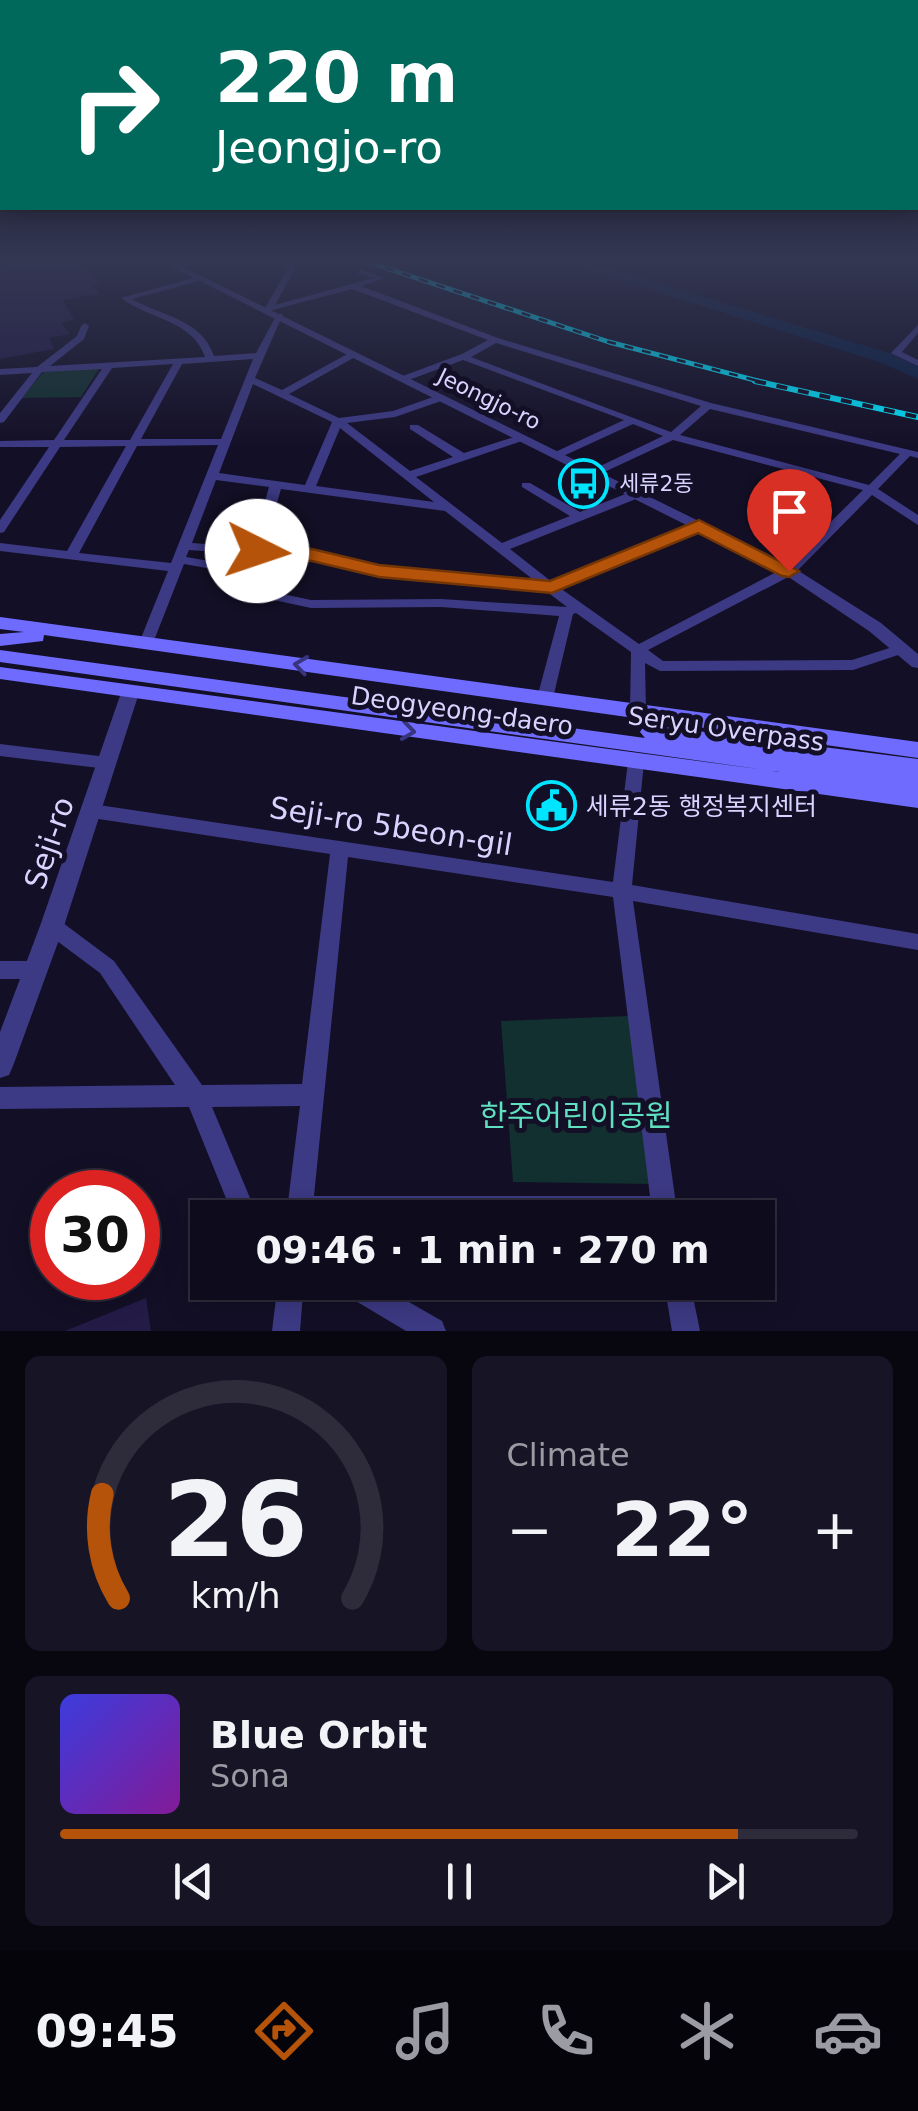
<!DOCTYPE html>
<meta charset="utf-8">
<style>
body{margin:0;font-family:"DejaVu Sans","Noto Sans KR",sans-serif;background:#171425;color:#f1f3f6;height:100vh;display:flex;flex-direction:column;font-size:38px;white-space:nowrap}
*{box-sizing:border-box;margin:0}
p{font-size:32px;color:#9b9ba3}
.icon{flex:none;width:55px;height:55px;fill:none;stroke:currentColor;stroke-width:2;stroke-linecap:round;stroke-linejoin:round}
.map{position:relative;height:1331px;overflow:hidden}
.drawer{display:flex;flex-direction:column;gap:25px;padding:25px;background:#08060f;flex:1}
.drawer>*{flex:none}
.hud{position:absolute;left:0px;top:0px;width:920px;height:210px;box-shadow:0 5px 25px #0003,0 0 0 2px #2e2b3b;background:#00695c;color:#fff;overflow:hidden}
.speed{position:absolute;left:30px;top:1170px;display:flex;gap:20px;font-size:50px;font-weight:700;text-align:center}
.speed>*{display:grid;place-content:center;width:130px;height:130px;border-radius:50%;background:#0e0b1c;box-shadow:0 5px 25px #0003,0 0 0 2px #2e2b3b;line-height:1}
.speed .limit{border:15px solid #d22;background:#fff;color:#111}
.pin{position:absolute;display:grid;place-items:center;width:85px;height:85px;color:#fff;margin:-102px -42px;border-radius:50% 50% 50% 0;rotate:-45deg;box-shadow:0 0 10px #0007}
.pin .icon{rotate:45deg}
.me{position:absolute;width:110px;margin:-55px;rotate:94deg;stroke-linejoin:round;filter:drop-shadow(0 0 8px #0008)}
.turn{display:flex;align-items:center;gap:35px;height:210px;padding:0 50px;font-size:45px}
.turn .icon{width:130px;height:130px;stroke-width:2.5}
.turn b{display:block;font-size:70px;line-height:85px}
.big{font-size:75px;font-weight:700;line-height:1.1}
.drawer .widget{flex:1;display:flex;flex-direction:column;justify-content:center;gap:15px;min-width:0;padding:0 35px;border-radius:15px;background:#171425}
.drawer .dial{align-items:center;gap:0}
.dial svg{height:260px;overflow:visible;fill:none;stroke:#2e2b3b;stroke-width:7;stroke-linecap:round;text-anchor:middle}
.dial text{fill:#f1f3f6;stroke:none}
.song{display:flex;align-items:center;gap:30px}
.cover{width:120px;height:120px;border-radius:15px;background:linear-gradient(135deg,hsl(240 70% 55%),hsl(290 70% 35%))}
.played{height:10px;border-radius:5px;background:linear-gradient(90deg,#b45309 85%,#2e2b3b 85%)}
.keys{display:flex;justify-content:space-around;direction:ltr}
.heat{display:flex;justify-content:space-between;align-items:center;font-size:55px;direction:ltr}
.drawer .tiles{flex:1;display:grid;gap:25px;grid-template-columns:1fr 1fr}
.widget:last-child{grid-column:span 2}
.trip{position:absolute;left:190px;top:1200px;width:585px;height:100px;border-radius:0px;background:#0e0b1c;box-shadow:0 5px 25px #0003,0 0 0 2px #2e2b3b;font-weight:700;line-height:100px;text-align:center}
.menu{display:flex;height:160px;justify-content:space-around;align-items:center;background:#06040b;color:#9b9ba3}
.menu .icon{width:70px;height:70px}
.menu .current{color:#b45309}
.menu b{font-size:45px;color:#f1f3f6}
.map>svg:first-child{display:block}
</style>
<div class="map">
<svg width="918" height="1331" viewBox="0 0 918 1331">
<rect width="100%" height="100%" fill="#130f26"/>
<path fill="#12302f" d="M100,367L81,397L22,398L44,371Z
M629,1016L653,1184L513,1182L501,1021Z"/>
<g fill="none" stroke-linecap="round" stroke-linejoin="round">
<path fill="#0a1f44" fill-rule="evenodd" d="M564,262H588L893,354L918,366V379L879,362Z"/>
</g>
<path fill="#241b47" d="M32,262H81L100,284L92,285L100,294L63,300L74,320L61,323L70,334L49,338L54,349L0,359V267Z
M146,1298L151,1331H65Z"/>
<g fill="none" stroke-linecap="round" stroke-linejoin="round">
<path fill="#3d3a85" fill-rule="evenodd" d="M185,262H199L176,269L172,267Z
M272,262H284L296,267L275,305L373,278L357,273L360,269L385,278L361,286L498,338L711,403L918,452V458L910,456L878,489L918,515V525L872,495L794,574L648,650L663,661L852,660L902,644L909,649L907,652L853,670L660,671L645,663L646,712L638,717L630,712L631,652L576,613L573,614L553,698L545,703L537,698L559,616L441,607L311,608L269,599L212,569L184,564L153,643L146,647L139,643L168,571L0,551V543L67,551L126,446L60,447L4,532L0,533V520L49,447H0V441L54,440L102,369L42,372L4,422L0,423V413L32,373L0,375V369L37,367L77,336L81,326L85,323L89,326L84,339L50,366L205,357C193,320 148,319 121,298L200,276H203V280L132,299C161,316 202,319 214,356L256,353L277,314H283L255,378L282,390L349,353H355V357L289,394L339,418L393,411L436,396H444V400L395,417L347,423L410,471L453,457L410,429V425H418L464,453L517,436H525V440L416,477L502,543L570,516L522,487V483H530L580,512L633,491H641V497L510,549L552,582L695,522H703V528L560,588L639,644L784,568L863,490L673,440L598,475H590V471L663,436L633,424L561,457H553V453L624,420L463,360L406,381H400V377L462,354L488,340L352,289L265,312L264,310L288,268ZM496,343L701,406L671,432L471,357ZM253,359L221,439H141L182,364ZM173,364L130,440H64L112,368ZM253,384L332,422L305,485L219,473ZM710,409L900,454L869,485L680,435ZM340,428L434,502L316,486ZM218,445L171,563L79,553L137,446ZM216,480L269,487L252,547L192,543ZM281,489L445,511L535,581L379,567L312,551L264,548ZM189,550L312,559L379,575L546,591L567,607L441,599L311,600L278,593L221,563L186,557Z
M918,325V333L902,352L918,360V366L891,353Z
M0,744L107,757L113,759L115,763L113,767L107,769L0,756Z
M636,756L642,758L644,762L632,885L918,934V950L633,901L678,1218H286L300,1106L212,1107L250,1198L262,1209L265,1218H234L189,1107L0,1109V1087L175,1085L100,973L45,932L42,926L45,920L52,918L59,920L114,961L202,1085L302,1084L330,854L92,818L86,816L83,811L86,806L92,804L613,882L628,762L630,758ZM348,857L613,897L650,1196H314Z
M0,961H36L43,964L46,970L43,976L36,979H0Z
M278,1282H304L300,1331H272Z
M335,1282H374L442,1321L446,1331H406L339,1291Z
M664,1282H690L700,1331H672Z"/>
<path fill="#3d3a85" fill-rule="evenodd" d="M162,262H173L794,568L881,623L918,654V668L912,667L869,631L784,574Z
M130,687L139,693L64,926L13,1066L9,1075L0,1078V1032L40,926L121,693Z"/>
<path fill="#6f6bff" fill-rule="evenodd" d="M0,617L918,742V758L44,635L43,641L0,646V634L24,632L0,629Z
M0,650L645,738L640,732L643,727L651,725L918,759V808L0,679V667L780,772L0,662Z"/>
<defs>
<path id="rail-far1" d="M368,262L609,342L766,383"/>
<path id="rail" d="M755,381L918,417"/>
</defs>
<use href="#rail-far1" stroke="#00e5ff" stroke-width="5"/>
<use href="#rail" stroke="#00e5ff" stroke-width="6"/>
<use href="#rail-far1" stroke="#130f26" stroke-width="2.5" stroke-dasharray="9" stroke-linecap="butt"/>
<use href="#rail" stroke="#130f26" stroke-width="4" stroke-dasharray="11" stroke-linecap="butt"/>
</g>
<defs><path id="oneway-chevron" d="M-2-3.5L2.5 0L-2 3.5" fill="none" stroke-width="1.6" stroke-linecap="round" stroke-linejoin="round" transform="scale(2.5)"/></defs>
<g stroke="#38347d">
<use href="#oneway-chevron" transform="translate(301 665) rotate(-172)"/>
<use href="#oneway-chevron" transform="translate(408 731) rotate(8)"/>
</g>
<linearGradient id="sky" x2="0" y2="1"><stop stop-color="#0a0815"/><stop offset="0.58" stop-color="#333752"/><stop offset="1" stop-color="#333752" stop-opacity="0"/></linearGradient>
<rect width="918" height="449" fill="url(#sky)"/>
<path fill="#b45309" stroke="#753606" stroke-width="2.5" d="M699,520L799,571L789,577L782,576L698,533L552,593L379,577L312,561L257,557L247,551L257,545L312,549L379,565L550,581Z"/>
<defs>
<symbol id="bus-ring" viewBox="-11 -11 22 22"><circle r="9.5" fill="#130f26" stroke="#00e5ff" stroke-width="1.5"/><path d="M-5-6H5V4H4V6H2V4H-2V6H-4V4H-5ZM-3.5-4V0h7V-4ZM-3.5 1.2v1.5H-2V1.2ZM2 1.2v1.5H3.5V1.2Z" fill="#00e5ff"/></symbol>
<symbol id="civic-ring" viewBox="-11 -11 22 22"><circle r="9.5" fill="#130f26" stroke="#00e5ff" stroke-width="1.5"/><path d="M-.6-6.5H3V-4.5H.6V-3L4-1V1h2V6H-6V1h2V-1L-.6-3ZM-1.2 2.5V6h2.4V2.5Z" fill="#00e5ff"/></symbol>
</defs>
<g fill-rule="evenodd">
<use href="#bus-ring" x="556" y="456" width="55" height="55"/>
<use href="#civic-ring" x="524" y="778" width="55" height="55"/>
</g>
<g text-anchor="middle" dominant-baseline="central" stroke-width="10" stroke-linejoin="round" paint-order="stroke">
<g font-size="22" fill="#d9d4ff" stroke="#130f26">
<text transform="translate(489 399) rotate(26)">Jeongjo-ro</text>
</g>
<g font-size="22" fill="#d9d4ff" stroke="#130f26" text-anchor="start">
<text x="619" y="483">세류2동</text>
</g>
<g font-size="25" fill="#d9d4ff" stroke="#130f26">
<text transform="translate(462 711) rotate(8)">Deogyeong-daero</text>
<text transform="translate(726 729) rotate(8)">Seryu Overpass</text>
</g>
<g font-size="25" fill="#d9d4ff" stroke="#130f26" text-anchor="start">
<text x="586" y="806">세류2동 행정복지센터</text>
</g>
<g font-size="30" fill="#d9d4ff" stroke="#130f26">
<text transform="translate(391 826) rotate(9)">Seji-ro 5beon-gil</text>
<text transform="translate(49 843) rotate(-71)">Seji-ro</text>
</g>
<g font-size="30" fill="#5fe0c0" stroke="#130f26">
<text x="576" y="1115">한주어린이공원</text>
</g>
</g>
</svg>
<div class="speed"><div class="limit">30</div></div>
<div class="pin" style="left:789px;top:571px;background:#d93025"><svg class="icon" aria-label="arrive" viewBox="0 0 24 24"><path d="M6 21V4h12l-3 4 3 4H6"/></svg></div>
<svg class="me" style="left:257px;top:551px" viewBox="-20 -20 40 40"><circle r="19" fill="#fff"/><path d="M0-13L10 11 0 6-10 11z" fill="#b45309"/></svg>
<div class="trip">09:46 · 1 min · 270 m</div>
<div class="hud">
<div class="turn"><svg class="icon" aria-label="right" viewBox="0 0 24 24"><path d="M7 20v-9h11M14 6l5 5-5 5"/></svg><div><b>220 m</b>Jeongjo-ro</div></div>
</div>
</div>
<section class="drawer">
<div class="tiles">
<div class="widget dial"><svg viewBox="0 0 100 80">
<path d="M14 69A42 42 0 1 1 86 69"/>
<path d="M14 69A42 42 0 0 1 9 37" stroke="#b45309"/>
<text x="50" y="56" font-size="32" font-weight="700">26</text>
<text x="50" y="72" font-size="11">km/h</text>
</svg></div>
<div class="widget"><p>Climate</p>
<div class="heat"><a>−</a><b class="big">22°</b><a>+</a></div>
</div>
<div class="widget">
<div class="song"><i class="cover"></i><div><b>Blue Orbit</b><p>Sona</p></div></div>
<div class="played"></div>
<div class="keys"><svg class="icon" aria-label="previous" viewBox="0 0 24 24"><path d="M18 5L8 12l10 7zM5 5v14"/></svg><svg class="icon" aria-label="pause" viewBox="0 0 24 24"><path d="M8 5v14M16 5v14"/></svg><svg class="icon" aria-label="next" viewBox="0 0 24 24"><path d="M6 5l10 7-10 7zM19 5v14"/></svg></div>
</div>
</div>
</section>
<nav class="menu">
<b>09:45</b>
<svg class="icon current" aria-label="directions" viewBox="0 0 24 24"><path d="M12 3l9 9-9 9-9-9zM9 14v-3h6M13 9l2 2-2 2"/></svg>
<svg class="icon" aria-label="music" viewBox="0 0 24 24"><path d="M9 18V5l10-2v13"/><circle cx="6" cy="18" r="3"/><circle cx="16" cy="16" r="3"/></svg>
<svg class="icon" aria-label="phone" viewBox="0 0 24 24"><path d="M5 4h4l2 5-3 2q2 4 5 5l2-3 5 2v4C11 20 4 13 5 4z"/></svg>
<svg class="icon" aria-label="climate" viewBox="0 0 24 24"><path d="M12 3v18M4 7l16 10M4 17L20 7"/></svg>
<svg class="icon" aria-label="car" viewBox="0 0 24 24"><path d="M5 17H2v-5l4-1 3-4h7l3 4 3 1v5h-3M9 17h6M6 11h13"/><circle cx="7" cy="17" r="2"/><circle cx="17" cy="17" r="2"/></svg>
</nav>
